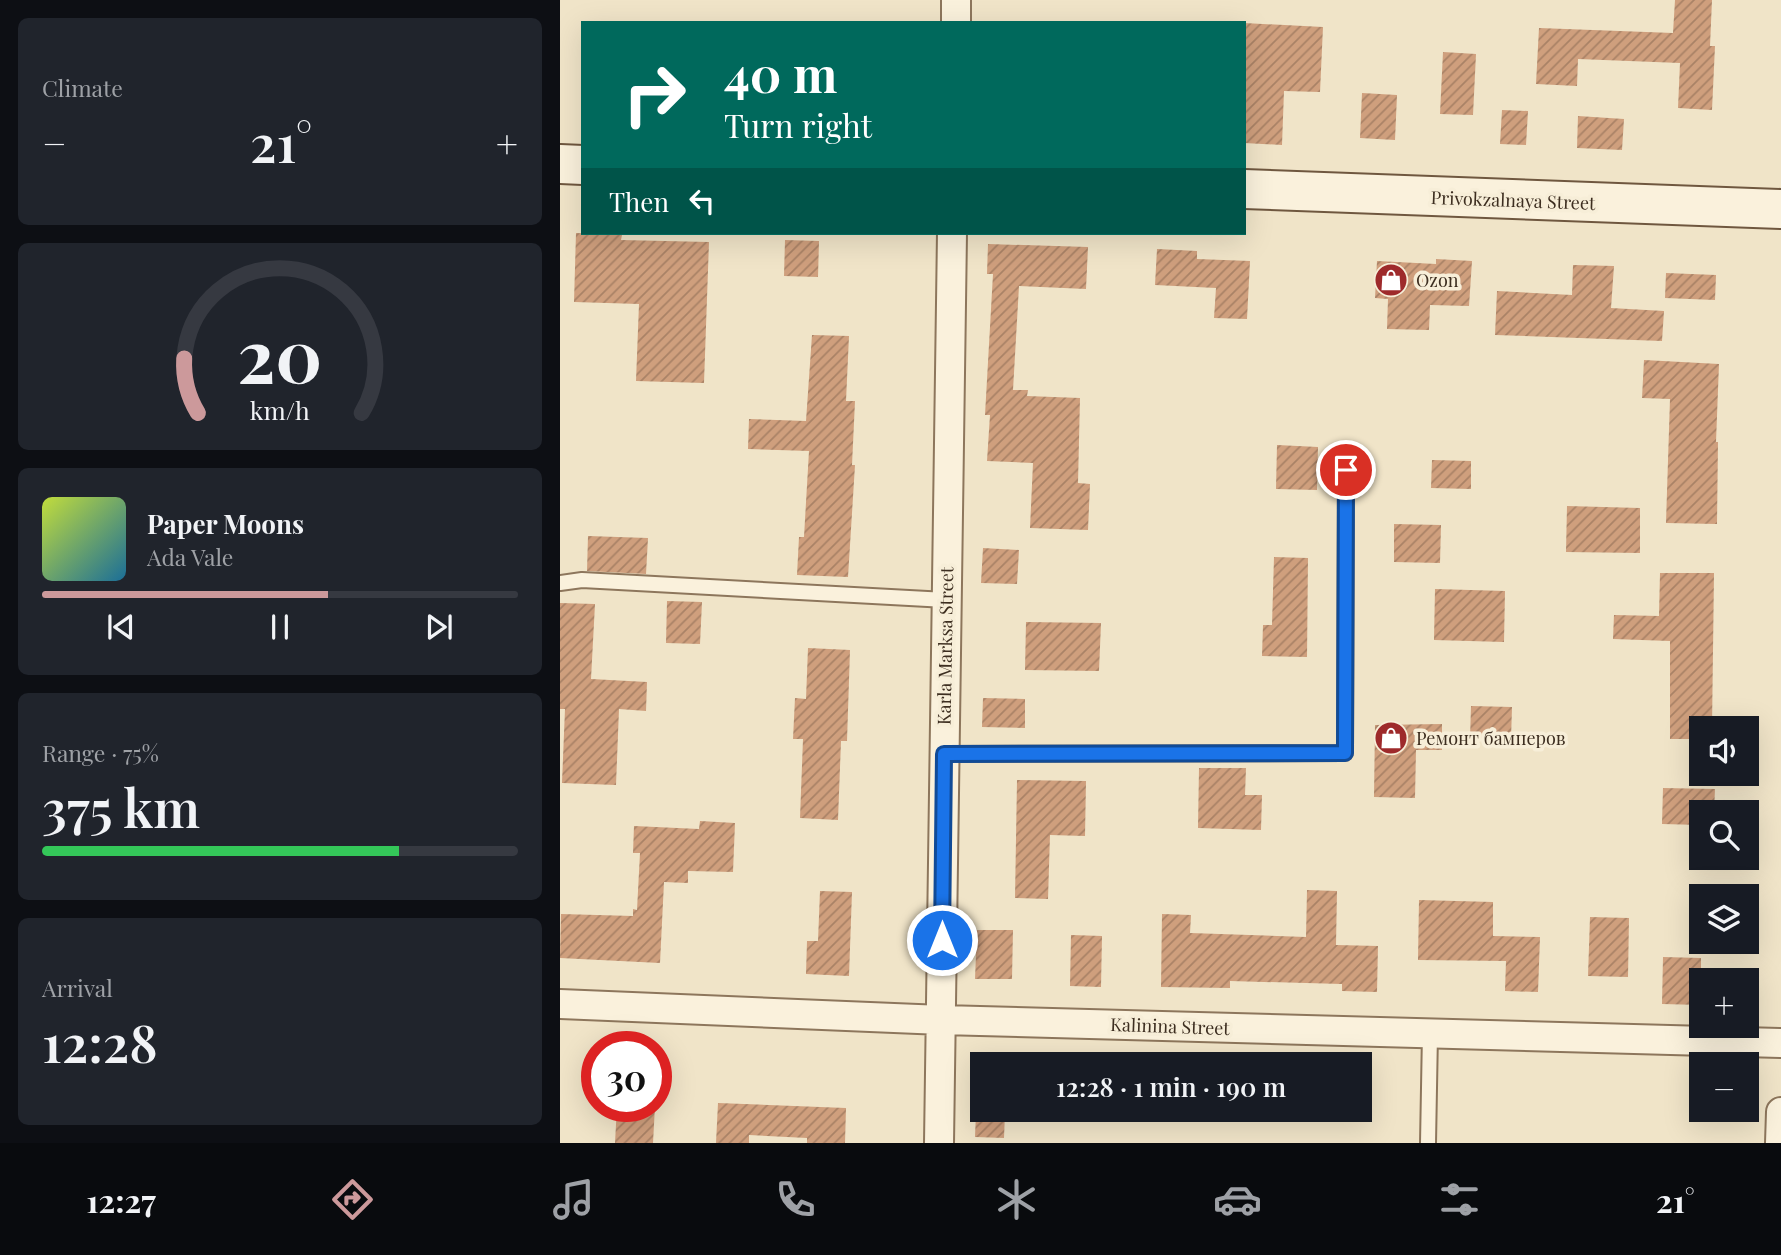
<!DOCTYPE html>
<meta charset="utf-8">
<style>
body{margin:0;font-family:"Playfair Display",serif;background:#20242c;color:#f1f3f6;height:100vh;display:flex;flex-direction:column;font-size:26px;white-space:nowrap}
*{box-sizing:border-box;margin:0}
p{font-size:23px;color:#9ea1a6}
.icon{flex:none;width:38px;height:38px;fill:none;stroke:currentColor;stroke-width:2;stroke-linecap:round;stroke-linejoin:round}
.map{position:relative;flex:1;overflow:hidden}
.side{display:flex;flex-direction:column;gap:18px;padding:18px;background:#0d0f14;width:560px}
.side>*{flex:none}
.top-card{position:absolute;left:21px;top:21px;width:665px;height:214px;border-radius:0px;box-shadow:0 7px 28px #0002;background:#00695c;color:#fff;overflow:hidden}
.tools{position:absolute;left:1129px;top:716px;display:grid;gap:14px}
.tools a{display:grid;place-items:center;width:70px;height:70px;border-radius:0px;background:#171b24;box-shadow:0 7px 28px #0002;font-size:35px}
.speed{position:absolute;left:21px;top:1031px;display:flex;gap:14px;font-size:35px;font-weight:700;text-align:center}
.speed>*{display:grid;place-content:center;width:91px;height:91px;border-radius:50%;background:#171b24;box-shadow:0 7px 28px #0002;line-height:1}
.speed .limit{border:10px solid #d22;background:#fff;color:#111}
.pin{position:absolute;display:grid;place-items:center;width:60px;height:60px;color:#fff;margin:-30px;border:4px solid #fff;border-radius:50%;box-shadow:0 2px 7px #0007}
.me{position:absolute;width:77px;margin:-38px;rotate:0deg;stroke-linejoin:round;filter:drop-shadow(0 0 5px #0008)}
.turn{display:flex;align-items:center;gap:24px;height:147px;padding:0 28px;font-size:32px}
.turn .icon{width:91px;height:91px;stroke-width:2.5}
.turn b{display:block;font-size:49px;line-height:60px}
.then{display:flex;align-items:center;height:66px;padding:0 28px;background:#0003;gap:14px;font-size:26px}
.big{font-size:52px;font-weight:600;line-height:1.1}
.side .card{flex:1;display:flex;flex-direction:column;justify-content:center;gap:10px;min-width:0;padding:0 24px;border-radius:10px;background:#20242c}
.side .dial{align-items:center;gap:0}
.dial svg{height:182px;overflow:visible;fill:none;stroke:#363941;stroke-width:7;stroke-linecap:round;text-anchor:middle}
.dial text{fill:#f1f3f6;stroke:none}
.song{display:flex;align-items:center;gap:21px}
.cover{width:84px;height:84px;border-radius:10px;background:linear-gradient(135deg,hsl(70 70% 55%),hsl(200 70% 35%))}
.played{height:7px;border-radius:4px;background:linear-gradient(90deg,#cc999b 60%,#363941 60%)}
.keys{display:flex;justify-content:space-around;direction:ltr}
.heat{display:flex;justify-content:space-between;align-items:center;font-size:38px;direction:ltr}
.charge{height:10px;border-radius:5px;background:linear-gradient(90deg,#34c759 75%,#363941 0)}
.trip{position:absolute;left:410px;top:1052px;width:402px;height:70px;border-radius:0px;background:#171b24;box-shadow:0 7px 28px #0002;font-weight:600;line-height:70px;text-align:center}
.menu{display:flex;height:112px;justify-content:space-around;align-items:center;background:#090b0e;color:#9ea1a6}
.menu .icon{width:49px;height:49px}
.menu .on{color:#cc999b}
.menu b{font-size:32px;color:#f1f3f6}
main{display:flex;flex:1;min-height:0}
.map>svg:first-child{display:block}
</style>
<main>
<section class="side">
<div class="card"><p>Climate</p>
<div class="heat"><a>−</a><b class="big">21°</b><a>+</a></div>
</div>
<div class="card dial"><svg viewBox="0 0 100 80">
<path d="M14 69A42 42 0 1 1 86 69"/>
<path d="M14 69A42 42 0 0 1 8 45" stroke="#cc999b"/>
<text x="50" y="56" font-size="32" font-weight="700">20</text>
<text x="50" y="72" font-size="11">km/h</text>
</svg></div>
<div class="card">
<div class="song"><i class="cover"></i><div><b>Paper Moons</b><p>Ada Vale</p></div></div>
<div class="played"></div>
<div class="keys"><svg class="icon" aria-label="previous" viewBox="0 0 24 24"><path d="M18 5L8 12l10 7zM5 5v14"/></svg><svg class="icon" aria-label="pause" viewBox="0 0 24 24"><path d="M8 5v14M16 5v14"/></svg><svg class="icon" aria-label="next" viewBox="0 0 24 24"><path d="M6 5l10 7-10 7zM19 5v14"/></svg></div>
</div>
<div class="card"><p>Range · 75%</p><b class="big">375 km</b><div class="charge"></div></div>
<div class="card"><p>Arrival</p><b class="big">12:28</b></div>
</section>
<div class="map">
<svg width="1221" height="1143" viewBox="0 0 1221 1143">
<defs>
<pattern id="building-hatch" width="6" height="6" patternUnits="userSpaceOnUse" patternTransform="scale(1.75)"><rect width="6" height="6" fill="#cf9f7d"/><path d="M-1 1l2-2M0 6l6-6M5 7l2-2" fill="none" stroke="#a98266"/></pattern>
</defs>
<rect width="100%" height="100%" fill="#f0e4c8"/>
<path fill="url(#building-hatch)" d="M1115,0H1152L1150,46H1155L1152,110L1118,108L1120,63L1018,59L1017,86L976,84L979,28L1113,33Z
M684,23L763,27L760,92L724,91L722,145L684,143Z
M883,52L916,54L913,115L880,114Z
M802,93L837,95L835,140L800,138Z
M942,110L968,111L966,145L940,144Z
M1018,116L1064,119L1062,150L1017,148Z
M16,233L62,235L61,240L149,242L144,383L76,381L79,304L14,302Z
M225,240L259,241L258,277L224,276Z
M428,244L528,247L526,289L459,286L453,390H468L467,396L520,398L518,483L530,484L528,530L470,528L473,463L427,461L430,415H425L433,274H427Z
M597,249L637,251V259L690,261L687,319L654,318L656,288L595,285Z
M876,259L912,261L909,306L870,305L869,330L827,329L828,299L815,298L817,261L876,264Z
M1013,265L1054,266L1051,308L1104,311L1102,341L935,335L937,291L1012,295Z
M1106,273L1156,275L1155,300L1105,298Z
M252,335L289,336L286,401H295L292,465H295L288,577L237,575L239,537H244L249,451L188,449L189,419L246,421Z
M1084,360L1159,364L1156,442H1158L1157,524L1106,523L1110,399L1082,398Z
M717,445L758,447L757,490L716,489Z
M872,460L911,461V489L871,488Z
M1007,506L1080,508V553L1006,552Z
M834,524L881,525L880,563L834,562Z
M28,536L88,538L86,574L27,571Z
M423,548L459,550L457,584L421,583Z
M714,557L748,558L747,657L702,656L703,625H712Z
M1100,573H1154L1152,728H1141V739H1110V641L1053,639L1054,615L1099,616Z
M875,589L945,591L944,642L874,640Z
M107,601L142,602L140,644L106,643Z
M0,603L35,604L31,679L87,682L86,711L59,709L56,785L2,783L5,709H0Z
M466,622L541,623L539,671L465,670Z
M248,648L290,650L287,741H281L278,820L240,818L243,739H233L235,698L246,699Z
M423,698L465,699V728L422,727Z
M911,706L952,707L951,740L910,739Z
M882,724V750H856L855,798L814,797L815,725Z
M639,768H686L685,795H702L701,830L638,828Z
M457,780L526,781L525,836L490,835L488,899L455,898Z
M1103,788L1155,789L1154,812H1141V825L1102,824Z
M140,821L175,823L173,872L128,871V883L104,882L100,963L0,958L1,914L73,916V909L77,910L80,853H73L74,826L139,829Z
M747,890L777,891L776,945L818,946L817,992L782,991V984L670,981V988L601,987L602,914L631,915L630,933L746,937Z
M260,891L292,892L289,976L246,974L247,941H258Z
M859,900L933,902V936L980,937L978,992L945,991L946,961L858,960Z
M1030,917L1069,918L1068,977L1028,976Z
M417,930H453L452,979H415Z
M511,935L542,936L541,987L510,986Z
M1103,957L1141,958V1005L1102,1004Z
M158,1103L286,1108L285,1143H247V1138L189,1135V1143H156Z
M57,1106H95L93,1143H55Z
M416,1112L445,1113L444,1138L415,1137Z"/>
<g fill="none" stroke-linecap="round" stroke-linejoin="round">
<defs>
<path id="lane" d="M0,583L22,580L386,600
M384,754L785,753L786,470
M868,1143L870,1033"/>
<path id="street" d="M396,23V0
M0,1004L382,1020L1221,1043
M379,1143L392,233
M1220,1143L1221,1112"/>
<path id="secondary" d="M0,164L23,165
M684,189L1221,209"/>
</defs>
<use href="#lane" stroke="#8d765c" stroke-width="18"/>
<use href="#street" stroke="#8d765c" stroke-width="32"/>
<use href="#secondary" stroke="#6f573f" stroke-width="42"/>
<use href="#lane" stroke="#faf1dc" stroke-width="14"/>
<use href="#street" stroke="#faf1dc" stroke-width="28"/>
<use href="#secondary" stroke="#faf1dc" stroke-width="38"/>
</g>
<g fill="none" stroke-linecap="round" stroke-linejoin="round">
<defs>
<path id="route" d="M382,940L384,754L785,753L786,470"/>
</defs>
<use href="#route" stroke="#114b97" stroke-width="18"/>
<use href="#route" stroke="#1a73e8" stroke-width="12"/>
</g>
<defs>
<symbol id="shop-disc" viewBox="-11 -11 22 22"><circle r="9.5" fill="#9e2a2b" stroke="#f7eed8"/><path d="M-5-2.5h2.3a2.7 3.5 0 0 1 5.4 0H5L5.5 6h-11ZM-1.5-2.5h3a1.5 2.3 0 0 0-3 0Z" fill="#fff"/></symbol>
</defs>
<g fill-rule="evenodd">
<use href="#shop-disc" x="812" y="261" width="38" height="38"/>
<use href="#shop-disc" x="812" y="719" width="38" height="38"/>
</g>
<g text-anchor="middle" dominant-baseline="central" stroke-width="7" stroke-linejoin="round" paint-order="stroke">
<g font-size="18" fill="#3d2e20" stroke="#f7eed8">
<text transform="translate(953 200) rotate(2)">Privokzalnaya Street</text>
<text transform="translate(385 646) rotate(-89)">Karla Marksa Street</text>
<text transform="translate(610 1026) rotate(2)">Kalinina Street</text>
</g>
<g font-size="18" fill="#3d2e20" stroke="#f7eed8" text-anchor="start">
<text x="856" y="280">Ozon</text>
<text x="856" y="738">Ремонт бамперов</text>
</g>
</g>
</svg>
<div class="tools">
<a><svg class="icon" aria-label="sound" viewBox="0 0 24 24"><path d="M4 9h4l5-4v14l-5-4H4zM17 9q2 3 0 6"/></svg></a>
<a><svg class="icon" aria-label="search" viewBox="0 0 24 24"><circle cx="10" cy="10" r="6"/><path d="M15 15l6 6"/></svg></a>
<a><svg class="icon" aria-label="layers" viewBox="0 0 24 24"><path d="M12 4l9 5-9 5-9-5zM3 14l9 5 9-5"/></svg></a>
<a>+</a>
<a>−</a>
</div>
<div class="speed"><div class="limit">30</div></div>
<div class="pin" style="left:786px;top:470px;background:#d93025"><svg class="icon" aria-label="arrive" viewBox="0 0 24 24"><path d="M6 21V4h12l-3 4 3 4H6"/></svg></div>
<svg class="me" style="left:382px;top:940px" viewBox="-20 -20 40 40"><circle r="17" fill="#1a73e8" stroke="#fff" stroke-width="3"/><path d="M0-11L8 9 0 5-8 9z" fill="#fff"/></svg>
<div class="trip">12:28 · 1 min · 190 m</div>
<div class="top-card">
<div class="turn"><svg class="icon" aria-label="right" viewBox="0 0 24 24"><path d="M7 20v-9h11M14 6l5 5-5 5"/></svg><div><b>40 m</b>Turn right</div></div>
<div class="then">Then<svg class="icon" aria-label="left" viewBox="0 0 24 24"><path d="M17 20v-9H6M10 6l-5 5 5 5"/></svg></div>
</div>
</div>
</main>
<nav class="menu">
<b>12:27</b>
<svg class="icon on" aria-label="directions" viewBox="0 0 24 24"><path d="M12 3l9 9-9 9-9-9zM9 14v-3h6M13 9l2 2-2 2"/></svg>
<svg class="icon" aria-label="music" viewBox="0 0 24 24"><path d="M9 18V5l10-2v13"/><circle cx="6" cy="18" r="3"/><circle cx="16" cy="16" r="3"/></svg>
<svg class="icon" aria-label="phone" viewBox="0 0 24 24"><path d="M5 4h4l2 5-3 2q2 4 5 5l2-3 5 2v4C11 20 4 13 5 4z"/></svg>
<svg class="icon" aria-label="climate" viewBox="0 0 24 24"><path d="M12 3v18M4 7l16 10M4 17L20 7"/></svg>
<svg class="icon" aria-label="car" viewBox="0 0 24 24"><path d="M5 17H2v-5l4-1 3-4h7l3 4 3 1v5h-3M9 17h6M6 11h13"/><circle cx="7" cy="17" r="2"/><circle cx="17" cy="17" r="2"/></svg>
<svg class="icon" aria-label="filters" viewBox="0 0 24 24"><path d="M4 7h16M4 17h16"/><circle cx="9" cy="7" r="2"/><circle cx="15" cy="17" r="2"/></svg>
<b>21°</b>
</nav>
